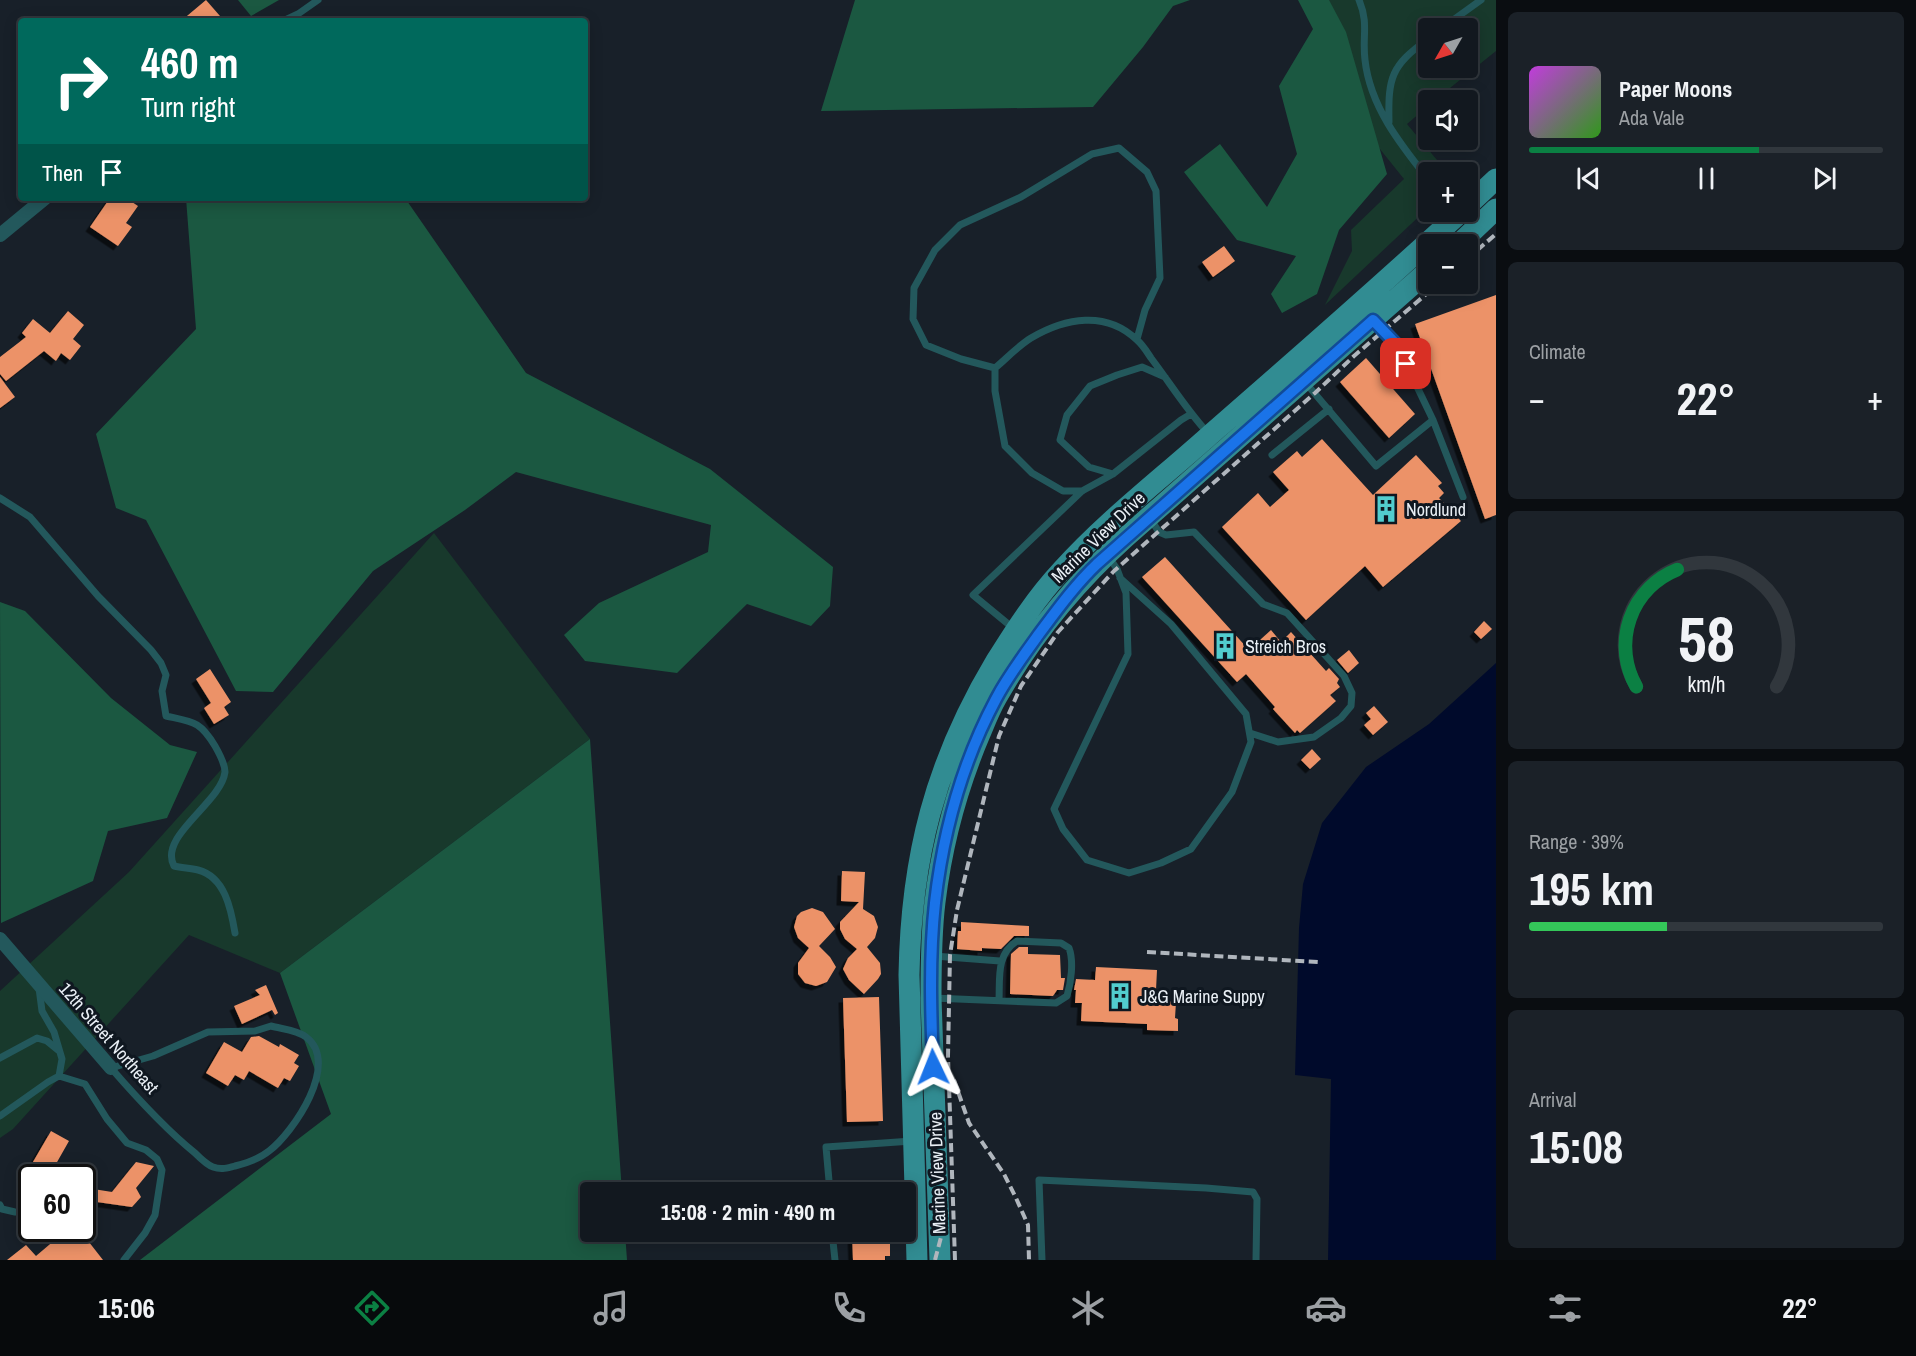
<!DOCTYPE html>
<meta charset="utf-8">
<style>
body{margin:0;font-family:"Archivo Narrow",sans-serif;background:#1b2128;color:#f1f3f6;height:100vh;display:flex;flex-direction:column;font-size:22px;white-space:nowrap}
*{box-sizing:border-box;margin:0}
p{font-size:20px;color:#9ca0a4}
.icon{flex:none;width:33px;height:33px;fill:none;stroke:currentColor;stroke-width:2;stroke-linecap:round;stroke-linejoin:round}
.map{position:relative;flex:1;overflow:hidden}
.details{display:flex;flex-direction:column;gap:12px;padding:12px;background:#0a0d11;width:420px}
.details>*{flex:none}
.hud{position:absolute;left:18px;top:18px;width:570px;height:183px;border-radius:6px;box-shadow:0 3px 15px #0003,0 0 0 2px #31373d;background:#00695c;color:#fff;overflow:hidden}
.needle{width:39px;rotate:231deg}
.controls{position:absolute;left:1418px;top:18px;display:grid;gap:12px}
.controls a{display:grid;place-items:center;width:60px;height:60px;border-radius:6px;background:#12181f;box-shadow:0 3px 15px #0003,0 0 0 2px #31373d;font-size:30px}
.speed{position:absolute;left:18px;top:1164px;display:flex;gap:12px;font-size:30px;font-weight:700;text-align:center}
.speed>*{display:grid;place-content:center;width:78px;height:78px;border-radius:50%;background:#12181f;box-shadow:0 3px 15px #0003,0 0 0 2px #31373d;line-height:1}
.speed .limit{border:3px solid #111;border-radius:9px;background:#fff;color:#111}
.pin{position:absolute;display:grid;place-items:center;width:51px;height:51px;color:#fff;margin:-26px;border-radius:12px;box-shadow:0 3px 9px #0006}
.me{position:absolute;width:66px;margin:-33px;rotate:358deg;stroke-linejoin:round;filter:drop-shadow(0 0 4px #0008)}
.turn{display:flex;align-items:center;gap:21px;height:126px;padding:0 24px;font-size:27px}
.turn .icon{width:78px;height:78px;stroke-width:2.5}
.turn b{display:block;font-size:42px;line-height:51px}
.then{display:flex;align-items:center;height:57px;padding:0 24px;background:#0003;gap:12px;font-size:22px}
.big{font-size:45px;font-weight:800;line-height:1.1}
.details .tile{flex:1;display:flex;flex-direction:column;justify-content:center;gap:9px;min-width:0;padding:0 21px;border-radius:9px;background:#1b2128}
.details .dial{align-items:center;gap:0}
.dial svg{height:156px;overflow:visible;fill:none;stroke:#31373d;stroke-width:7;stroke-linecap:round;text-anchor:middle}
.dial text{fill:#f1f3f6;stroke:none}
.song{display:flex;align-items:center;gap:18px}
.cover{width:72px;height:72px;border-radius:9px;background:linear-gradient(135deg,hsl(290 70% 55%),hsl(110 70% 35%))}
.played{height:6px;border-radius:3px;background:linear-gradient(90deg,#0b8043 65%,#31373d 65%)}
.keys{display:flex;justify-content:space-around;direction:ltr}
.heat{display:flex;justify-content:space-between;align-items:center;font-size:33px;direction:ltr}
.charge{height:9px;border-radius:4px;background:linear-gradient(90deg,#34c759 39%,#31373d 0)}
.trip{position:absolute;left:580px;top:1182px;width:336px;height:60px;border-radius:6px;background:#12181f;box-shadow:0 3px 15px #0003,0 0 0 2px #31373d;font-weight:800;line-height:60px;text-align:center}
.menu{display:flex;height:96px;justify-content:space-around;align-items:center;background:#070a0c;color:#9ca0a4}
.menu .icon{width:42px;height:42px}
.menu .current{color:#0b8043}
.menu b{font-size:27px;color:#f1f3f6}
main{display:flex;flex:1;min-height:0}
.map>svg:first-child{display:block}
</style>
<main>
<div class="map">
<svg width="1496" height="1260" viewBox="0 0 1496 1260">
<defs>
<filter id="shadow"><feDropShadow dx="-4.5" dy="4.5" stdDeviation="0" flood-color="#0009"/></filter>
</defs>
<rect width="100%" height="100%" fill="#182029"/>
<path fill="#18392c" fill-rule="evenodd" d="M1317,0H1496V51L1435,100H1428V106L1407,124L1447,172H1428V208L1325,305L1352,251L1351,230L1404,179L1351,113ZM1428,28H1467V68H1428Z
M434,533L590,739L280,973L189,935L13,1129L0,1138V991L129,872Z"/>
<path fill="#1b5841" d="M238,0H279L251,16Z
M855,0H1190L1173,6L1143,47L1093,107L821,111Z
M1298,0H1329L1346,32L1387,174L1339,230L1317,294L1282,313L1271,294L1296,256L1237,240L1184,172L1220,144L1267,207L1297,154L1279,86L1313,29Z
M186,198H405L526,373L710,469L833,567L830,606L811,626L747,604L677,673L585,661L564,635L599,603L708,552L711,525L516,472L465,510L373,571L273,692L236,691L146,520L116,508L96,434L196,329Z
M0,602L25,611L111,698L170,745L197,752L167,818L108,831L93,881L1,923Z
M590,739L622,1192H591V1232H625L627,1260H140L331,1114L280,973Z"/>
<path fill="#000a2b" d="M1496,663V1260H1328L1331,1079L1295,1075L1299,928L1303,884L1322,823L1366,767L1429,724Z"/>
<path fill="#ec9267" filter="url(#shadow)" d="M206,0L220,16L214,21H181Z
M110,198H126L138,206L126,223L132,227L118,246L90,227Z
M1224,246L1235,261L1213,277L1202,262Z
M1496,295V515L1485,519L1415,324Z
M68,311L84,325L73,339L81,346L70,360L61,353L56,361L44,351L6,381L0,374V357L26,337L22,333L33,319L50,333Z
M1366,358L1415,414L1389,438L1340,382Z
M0,377L15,397L0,408Z
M1322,439L1373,495L1416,455L1442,483L1438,486L1444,493L1439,498L1461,521L1383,587L1365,566L1306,620L1222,527L1258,493L1270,507L1289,490L1273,472L1297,451L1302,457Z
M1165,557L1249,650L1271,630L1281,642L1291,632L1326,671L1329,668L1339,679L1337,683L1340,687L1330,695L1336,701L1300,733L1297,730L1295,733L1273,709L1275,707L1246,674L1237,682L1142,577Z
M1484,621L1492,629L1481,639L1474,632Z
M1349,650L1359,663L1348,673L1337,660Z
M210,669L231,702L224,707L229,715L214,724L204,708L211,703L196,679Z
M1374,706L1388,722L1373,735L1364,725L1371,719L1366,713Z
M1312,749L1321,759L1310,769L1301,760Z
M842,871L865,872L863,909L874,916L878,927L875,938L867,947L880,963L881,974L878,979L864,994L849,980L843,969L848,958L857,949L845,939L840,929V922L859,902L841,901Z
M812,908L823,912L835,929L819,946L830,957L836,967L827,982L816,986L805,983L798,974V963L809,948L798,938L794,927L797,916L801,912Z
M961,922L1029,926V936H1014L1001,949L982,948V951L957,949L958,931H961Z
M1019,947H1028V954L1060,955L1061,978H1065L1063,990H1057L1053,996L1010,994L1011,954Z
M1096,967L1157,970L1156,990H1165L1164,1001L1176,1002L1175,1018L1178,1019V1031L1147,1030V1024L1081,1021L1082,1003H1075L1076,990H1074L1076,979L1095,980Z
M266,985L278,1013L275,1015L272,1010L242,1024L234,1006L260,995L255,990Z
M879,997L883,1121L847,1122L843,998Z
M259,1036L279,1047L280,1044L299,1055L294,1063L299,1066L290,1081L284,1078L278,1088L249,1071L244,1080L235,1075L228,1086L206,1073L224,1042L242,1052L251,1037Z
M51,1131L69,1141L48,1178H33L26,1174Z
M136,1162L154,1166L136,1188L141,1197L132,1207L90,1201L87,1188L112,1192Z
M69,1228H78L103,1260H7L26,1245L36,1256Z
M852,1232H883L884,1242L890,1241V1256H885V1260H853Z"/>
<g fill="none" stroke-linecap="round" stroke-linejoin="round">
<path stroke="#23585c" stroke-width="7" d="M1359,0C1369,24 1362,36 1365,60C1370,106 1400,144 1428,179
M283,21L298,14L318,0
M1442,28L1481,0
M1389,122C1388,77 1391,66 1428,39
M1374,322L1397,345L1433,420L1463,497
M995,368L961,359L926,345L913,319L914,288L935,250L960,225L1021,197L1092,154L1119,148L1147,172L1156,191L1160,278L1145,310L1137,339
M1305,382L1376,466L1433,420
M1272,455L1329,409
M1113,474L1089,467L1060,440L1067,415L1090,386L1117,375L1142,367L1165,377
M1082,491H1063L1032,473L1005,446L995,391V368C1007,358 1018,346 1031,338C1065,318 1106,310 1137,340C1143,345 1147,352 1151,358C1170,383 1186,409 1207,432
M0,498L30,517L98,596L151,650L161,663L166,675L162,691L166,716C193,722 200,721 215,746C219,753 225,765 225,772C221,803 158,836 174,866C182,868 190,868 198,870C225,877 231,909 235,933
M1151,520L1159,532L1166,535L1194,532L1263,604L1287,613L1344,676L1352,693L1351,706L1341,718L1314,737L1278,742L1250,733
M1108,556L1117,569L1126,593L1128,654L1054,809L1063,829L1087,860L1129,873L1161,863L1191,849L1232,792L1251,742L1246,714L1171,624L1120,578
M1013,628L973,595L1082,491L1113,474L1181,420L1191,414
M934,956L1000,961
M39,988L42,1011L54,1032L62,1059L59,1076
M933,998L1056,1003L1067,996C1071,983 1074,961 1069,948L1061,943L1017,941C996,954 1000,978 999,1000
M271,1026C282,1029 297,1030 306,1037C341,1063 293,1133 269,1151C259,1159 247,1163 235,1166C228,1168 221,1170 213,1167C207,1165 200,1158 195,1153C164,1128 137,1098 111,1068L153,1056L208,1032L255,1031Z
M0,1058L37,1038L47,1041L58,1050
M0,1116L48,1082L59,1076L85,1084L107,1119L127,1143L146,1150L157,1159L162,1170L155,1215L145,1233L124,1260
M830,1192L826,1147L912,1141
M0,1205L2,1209L15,1212L32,1213
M832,1232L835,1260
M1042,1260L1039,1180L1206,1188L1253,1192L1257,1199L1256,1260"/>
<path stroke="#23585c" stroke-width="14" d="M0,235L45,198
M0,939L111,1068"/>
<path stroke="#318c92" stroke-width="21" d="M1467,206L1496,179
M1459,244L1496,209
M917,1260L909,975C911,857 935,763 996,661C1016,629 1036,598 1062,570C1107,520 1161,479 1211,434C1295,361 1379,287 1461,212
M940,1260L931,998C931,966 931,934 935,902C942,844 957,788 980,734C985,722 990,709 997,697C1031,637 1075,583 1126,537L1428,271"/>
<path stroke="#b0b6bd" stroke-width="4" stroke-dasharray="9 4.5" stroke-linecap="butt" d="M1467,259L1496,234
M1147,952L1318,962
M954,1080L969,1123L1004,1174L1016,1198L1028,1225L1029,1260
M935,1260L945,1222L947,1209
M955,1260L948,1056L950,955L957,910L999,736L1021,686L1058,632L1114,571L1315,393L1354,356L1438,284"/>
</g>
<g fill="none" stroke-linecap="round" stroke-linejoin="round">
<defs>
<path id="route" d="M933,1067C931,1012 929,957 935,903C943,833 963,761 996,699C1008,676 1024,655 1039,634C1057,610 1075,585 1097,564L1373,320L1397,345L1406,364"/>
</defs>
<use href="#route" stroke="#114b97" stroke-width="15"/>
<use href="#route" stroke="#1a73e8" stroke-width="10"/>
</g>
<defs>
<symbol id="building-bare" viewBox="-9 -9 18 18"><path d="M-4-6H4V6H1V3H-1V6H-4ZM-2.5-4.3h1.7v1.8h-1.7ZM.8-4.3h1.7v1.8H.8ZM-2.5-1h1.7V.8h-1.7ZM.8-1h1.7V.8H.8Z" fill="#52cdce" stroke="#0f1720" stroke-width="2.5" paint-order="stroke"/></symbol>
</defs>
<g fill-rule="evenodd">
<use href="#building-bare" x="1367" y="490" width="38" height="38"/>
<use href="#building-bare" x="1206" y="627" width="38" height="38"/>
<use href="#building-bare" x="1101" y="977" width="38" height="38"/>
</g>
<g text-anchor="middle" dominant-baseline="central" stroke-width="6" stroke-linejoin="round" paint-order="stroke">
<g font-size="18" fill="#e9eff5" stroke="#0f1720" text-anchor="start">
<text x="1406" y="509">Nordlund</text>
<text x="1245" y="646">Streich Bros</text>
<text x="1140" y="996">J&amp;G Marine Suppy</text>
</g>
<g font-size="18" fill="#e9eff5" stroke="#0f1720">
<text transform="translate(1098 537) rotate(-44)">Marine View Drive</text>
<text transform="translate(109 1038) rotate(49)">12th Street Northeast</text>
<text transform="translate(937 1173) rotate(-92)">Marine View Drive</text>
</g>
</g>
</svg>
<div class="controls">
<a><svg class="needle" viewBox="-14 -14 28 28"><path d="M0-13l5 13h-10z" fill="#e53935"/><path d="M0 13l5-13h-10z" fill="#9ca0a4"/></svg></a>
<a><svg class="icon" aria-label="sound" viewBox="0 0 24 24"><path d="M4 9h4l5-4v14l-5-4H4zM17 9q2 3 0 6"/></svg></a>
<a>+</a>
<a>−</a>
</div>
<div class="speed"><div class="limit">60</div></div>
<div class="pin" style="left:1406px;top:364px;background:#d93025"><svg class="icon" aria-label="arrive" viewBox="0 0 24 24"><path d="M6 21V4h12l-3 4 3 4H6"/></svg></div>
<svg class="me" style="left:933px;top:1067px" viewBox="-20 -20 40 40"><path d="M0-17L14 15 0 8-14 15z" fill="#1a73e8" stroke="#fff" stroke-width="4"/></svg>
<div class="trip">15:08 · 2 min · 490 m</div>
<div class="hud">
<div class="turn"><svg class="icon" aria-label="right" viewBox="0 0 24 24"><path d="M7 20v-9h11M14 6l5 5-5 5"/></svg><div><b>460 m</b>Turn right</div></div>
<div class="then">Then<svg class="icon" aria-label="arrive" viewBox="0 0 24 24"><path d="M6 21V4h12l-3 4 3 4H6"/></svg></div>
</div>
</div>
<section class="details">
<div class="tile">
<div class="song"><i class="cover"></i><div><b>Paper Moons</b><p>Ada Vale</p></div></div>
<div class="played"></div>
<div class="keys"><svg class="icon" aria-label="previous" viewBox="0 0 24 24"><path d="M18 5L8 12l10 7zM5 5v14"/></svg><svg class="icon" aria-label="pause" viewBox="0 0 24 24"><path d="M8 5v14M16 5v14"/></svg><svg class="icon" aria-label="next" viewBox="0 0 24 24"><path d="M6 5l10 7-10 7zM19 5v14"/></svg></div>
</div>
<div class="tile"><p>Climate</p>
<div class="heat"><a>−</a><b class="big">22°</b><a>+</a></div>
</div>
<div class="tile dial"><svg viewBox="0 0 100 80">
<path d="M14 69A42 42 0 1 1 86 69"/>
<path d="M14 69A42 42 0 0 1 35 9" stroke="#0b8043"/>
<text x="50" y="56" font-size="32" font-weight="700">58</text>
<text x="50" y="72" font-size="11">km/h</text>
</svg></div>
<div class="tile"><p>Range · 39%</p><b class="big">195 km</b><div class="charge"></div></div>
<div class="tile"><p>Arrival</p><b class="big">15:08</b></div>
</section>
</main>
<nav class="menu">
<b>15:06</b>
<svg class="icon current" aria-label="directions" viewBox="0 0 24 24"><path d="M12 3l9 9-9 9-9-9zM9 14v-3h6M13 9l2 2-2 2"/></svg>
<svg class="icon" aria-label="music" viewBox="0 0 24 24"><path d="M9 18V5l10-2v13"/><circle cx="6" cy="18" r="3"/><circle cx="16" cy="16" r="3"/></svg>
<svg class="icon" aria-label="phone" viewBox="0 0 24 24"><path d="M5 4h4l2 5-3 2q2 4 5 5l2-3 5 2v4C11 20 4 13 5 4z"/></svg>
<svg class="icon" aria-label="climate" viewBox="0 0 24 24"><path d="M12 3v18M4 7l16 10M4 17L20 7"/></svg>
<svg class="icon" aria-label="car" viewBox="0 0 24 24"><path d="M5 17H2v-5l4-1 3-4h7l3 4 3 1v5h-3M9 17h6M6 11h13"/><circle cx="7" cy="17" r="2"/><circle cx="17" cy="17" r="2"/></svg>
<svg class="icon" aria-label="filters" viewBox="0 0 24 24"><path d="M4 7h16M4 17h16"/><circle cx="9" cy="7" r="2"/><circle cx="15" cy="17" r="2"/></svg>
<b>22°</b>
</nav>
